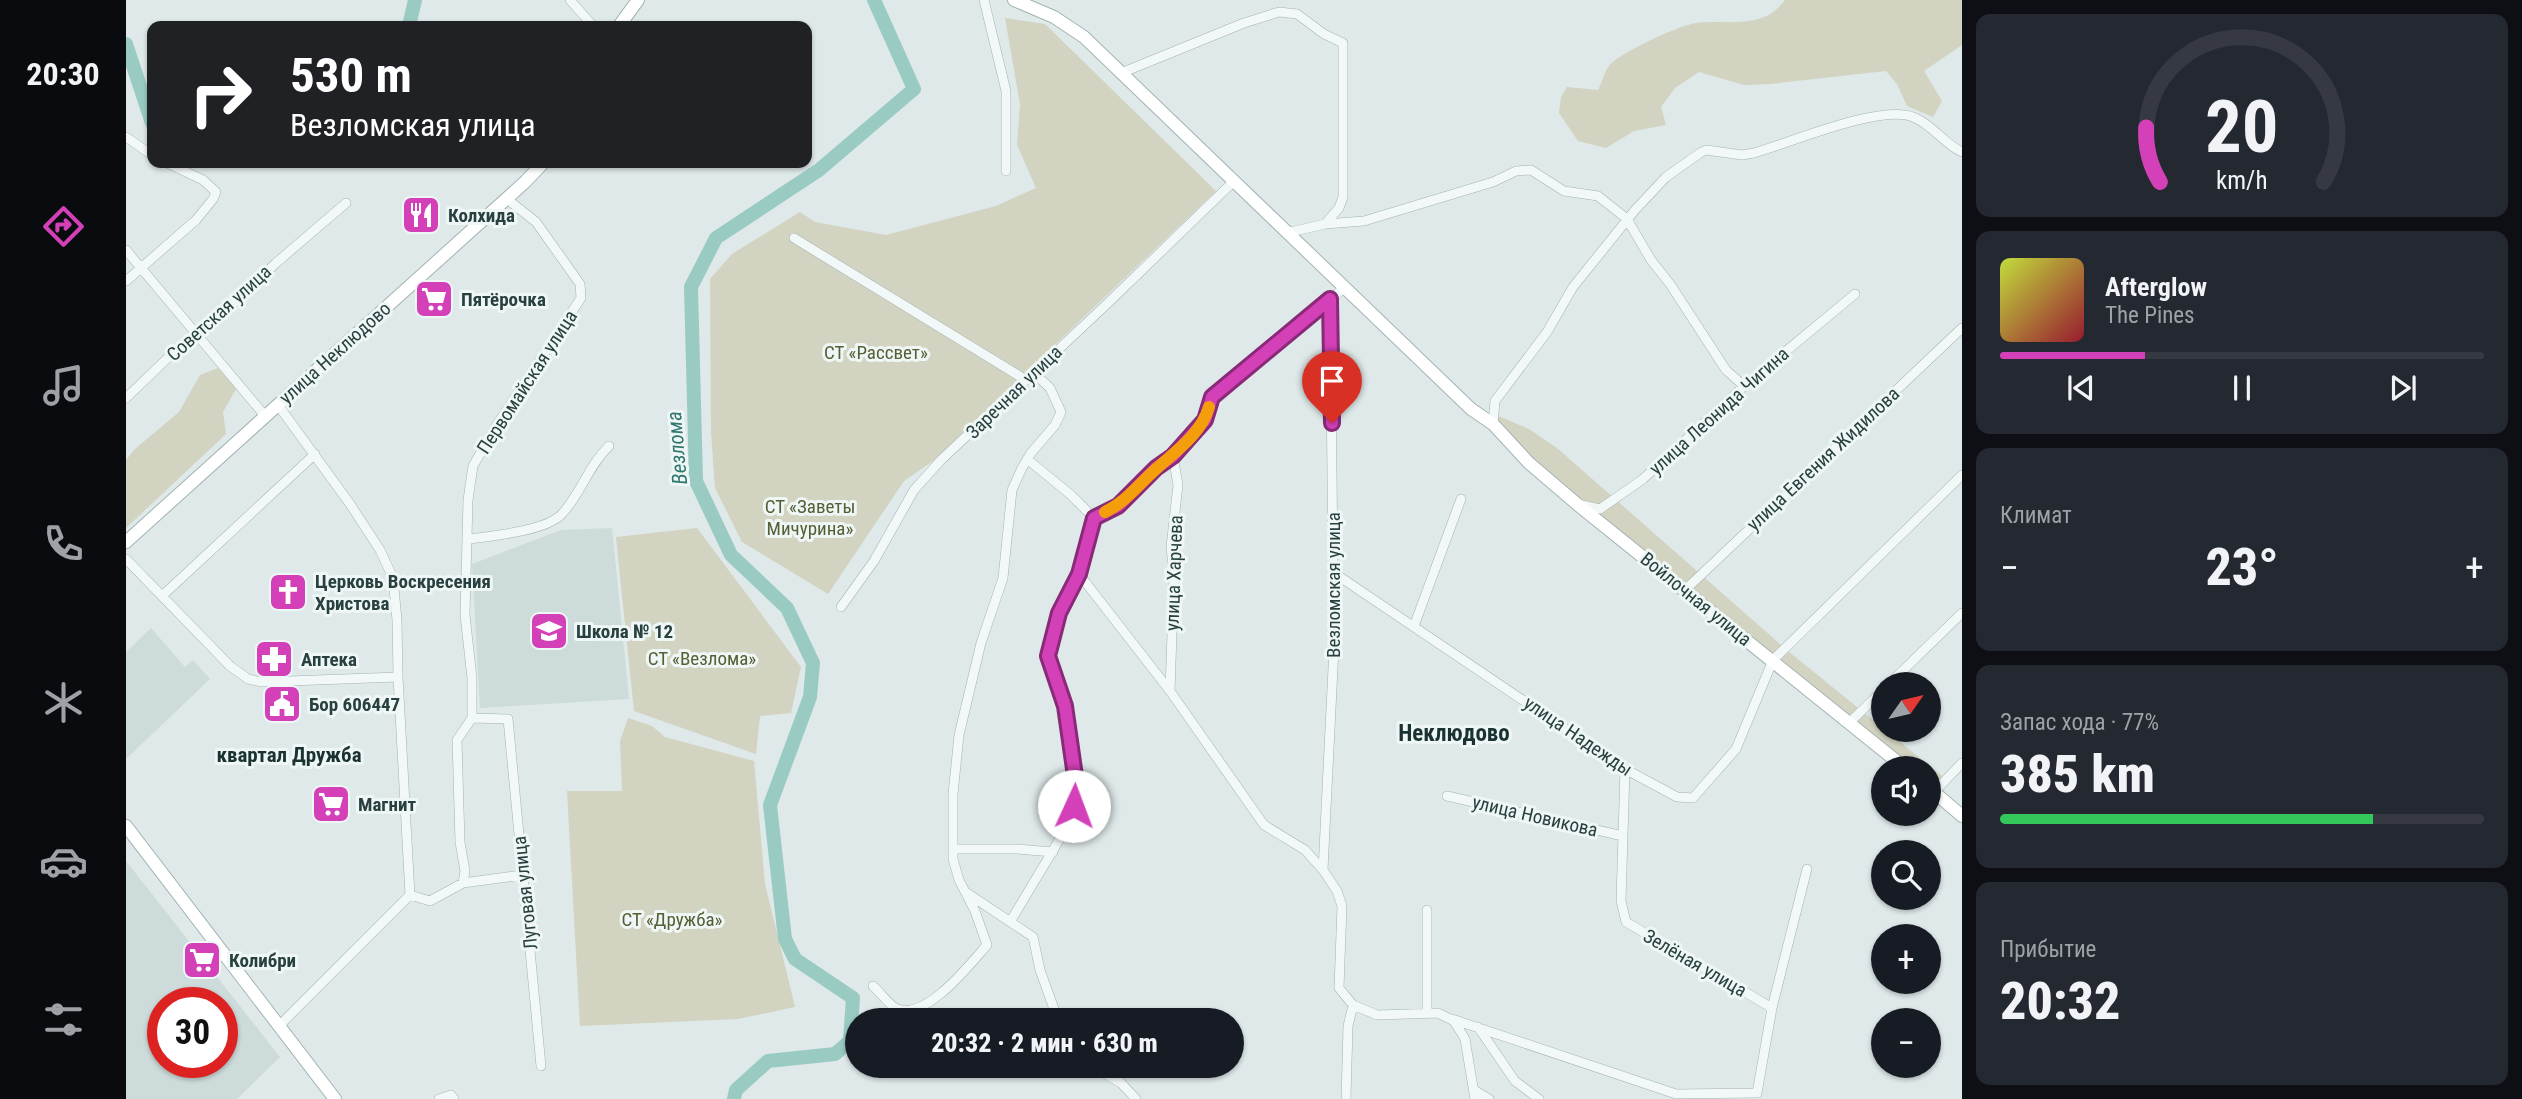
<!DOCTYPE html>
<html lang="ru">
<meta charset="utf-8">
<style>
body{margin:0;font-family:"Roboto Condensed",sans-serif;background:#242831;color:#f1f3f6;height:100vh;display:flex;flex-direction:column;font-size:26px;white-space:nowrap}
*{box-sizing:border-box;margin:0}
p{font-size:23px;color:#9ea1a6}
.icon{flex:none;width:38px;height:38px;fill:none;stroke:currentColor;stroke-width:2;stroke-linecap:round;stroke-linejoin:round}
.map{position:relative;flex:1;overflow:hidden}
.sheet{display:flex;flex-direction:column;gap:14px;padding:14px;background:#0d0f14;width:560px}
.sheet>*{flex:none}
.banner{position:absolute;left:21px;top:21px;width:665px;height:147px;border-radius:14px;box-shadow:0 2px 5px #0004;background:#202124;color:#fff;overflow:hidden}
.needle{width:46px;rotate:56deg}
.controls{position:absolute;left:1745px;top:672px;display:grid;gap:14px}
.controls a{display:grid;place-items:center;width:70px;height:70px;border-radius:50%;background:#171b24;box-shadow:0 2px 5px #0004;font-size:35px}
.speed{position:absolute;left:21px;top:987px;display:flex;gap:14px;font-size:35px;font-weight:700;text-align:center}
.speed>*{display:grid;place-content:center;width:91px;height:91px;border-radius:50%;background:#171b24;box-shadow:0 2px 5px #0004;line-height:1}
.speed .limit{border:10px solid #d22;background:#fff;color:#111}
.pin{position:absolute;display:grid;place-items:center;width:60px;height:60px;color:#fff;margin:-72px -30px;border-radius:50% 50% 50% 0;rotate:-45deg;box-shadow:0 0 7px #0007}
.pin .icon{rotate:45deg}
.me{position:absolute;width:77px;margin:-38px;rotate:2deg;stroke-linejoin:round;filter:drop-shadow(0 0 5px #0008)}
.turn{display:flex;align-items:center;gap:24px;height:147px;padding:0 28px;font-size:32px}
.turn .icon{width:91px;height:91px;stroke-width:2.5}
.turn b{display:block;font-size:49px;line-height:60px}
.big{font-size:52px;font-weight:800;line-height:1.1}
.sheet .widget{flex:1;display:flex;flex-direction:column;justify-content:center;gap:10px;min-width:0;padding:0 24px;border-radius:14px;background:#242831}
.sheet .dial{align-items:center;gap:0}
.dial svg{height:182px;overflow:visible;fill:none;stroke:#363941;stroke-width:7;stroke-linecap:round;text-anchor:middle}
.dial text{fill:#f1f3f6;stroke:none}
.song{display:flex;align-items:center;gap:21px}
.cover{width:84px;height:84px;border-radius:10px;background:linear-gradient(135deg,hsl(70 70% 55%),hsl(350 70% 35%))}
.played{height:7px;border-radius:4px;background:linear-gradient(90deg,#d340b8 30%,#363941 30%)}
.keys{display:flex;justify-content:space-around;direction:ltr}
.heat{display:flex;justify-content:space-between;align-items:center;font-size:38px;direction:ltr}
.charge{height:10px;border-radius:5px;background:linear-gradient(90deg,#34c759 77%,#363941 0)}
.trip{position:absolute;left:719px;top:1008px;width:399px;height:70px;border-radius:35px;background:#171b24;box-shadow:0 2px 5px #0004;font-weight:800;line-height:70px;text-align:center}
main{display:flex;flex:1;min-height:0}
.menu{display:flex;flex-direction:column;width:126px;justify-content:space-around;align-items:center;background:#090b0e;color:#9ea1a6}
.menu .icon{width:49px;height:49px}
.menu .on{color:#d340b8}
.menu b{font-size:32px;color:#f1f3f6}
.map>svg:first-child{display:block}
</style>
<main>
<nav class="menu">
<b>20:30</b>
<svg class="icon on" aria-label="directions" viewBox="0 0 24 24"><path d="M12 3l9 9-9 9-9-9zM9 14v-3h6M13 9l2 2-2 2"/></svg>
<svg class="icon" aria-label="music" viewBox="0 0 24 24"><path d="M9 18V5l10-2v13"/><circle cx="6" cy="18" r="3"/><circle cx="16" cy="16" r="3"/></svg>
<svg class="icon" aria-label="phone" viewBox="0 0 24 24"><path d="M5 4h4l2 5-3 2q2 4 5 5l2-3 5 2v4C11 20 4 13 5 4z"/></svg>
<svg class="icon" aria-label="climate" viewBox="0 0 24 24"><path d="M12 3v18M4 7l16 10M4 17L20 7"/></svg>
<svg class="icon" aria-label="car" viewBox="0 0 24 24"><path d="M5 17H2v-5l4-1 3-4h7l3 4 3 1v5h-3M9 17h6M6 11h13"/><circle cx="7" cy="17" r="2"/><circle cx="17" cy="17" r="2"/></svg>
<svg class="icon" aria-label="filters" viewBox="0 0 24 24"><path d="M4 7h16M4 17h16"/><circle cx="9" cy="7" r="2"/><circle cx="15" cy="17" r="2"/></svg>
</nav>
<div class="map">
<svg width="1836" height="1099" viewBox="0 0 1836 1099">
<rect width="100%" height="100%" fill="#dfe9e9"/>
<path fill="#cddbdb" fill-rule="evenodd" d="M486,528L503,699L354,708L346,564L435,530Z
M25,628L59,667L67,660L84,679L0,759V652Z
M0,861L154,1057L111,1099H0ZM37,1003H96V1062H37Z"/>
<path fill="#d2d3c0" d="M1659,0H1836V45L1798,71L1816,101L1807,117L1781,106L1771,84L1760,71L1644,84L1618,85L1573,72L1549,88L1535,107L1540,125L1508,131L1480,148L1452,141L1433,113L1435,97L1441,87L1472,90C1476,83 1478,72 1483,66C1493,53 1554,25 1570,23C1603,19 1637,31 1659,0Z
M879,18L919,24L1090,191L807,461L778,481L702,594L616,542L589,488L585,432L584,279L606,254L674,212L689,222L760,235L870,206L910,188L891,145L894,104Z
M92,368L110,389L97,412L100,434L0,528V460L9,449L53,412L74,375Z
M1370,415L1403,429L1431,448L1662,651L1816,776L1810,787L1803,784L1802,768H1783L1398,452L1367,424Z
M571,528L675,667L665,713L634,716L630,754L508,711L490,537Z
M502,718L526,726L539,737L628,761L639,884L669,1007L612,1019L454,1026L441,791H496L494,741Z"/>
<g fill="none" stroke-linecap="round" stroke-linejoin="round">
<path stroke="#99cbc3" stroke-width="14" d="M283,26L289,0
M0,44L26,123
M608,1099L610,1090L642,1061L709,1054L724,1041L727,998L669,959L659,939L644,805L684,697L687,663L661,608L605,555L570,481L565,287L590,238L693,170L788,89L748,0"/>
<defs>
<path id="street" d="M444,0L467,26
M858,0L880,91V171
M995,73L1118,23L1153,12L1171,14L1198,34L1217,43V197L1213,208L1199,224
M0,137L26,155
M1160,233L1199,224L1238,221L1367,182L1390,171L1405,170L1438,191L1472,196L1501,219L1525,260L1544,284L1600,370L1618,386
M668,238L900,380
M0,250L139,416
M0,281L70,220L87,199L90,192L77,180L41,163
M0,398L49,351L73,336L150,263L220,203
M152,405L224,504L254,550L267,578L271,620L272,677L284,895L153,1026
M1367,424L1369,401L1421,332L1447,287L1509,210L1540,177L1574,153L1580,150L1616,155L1628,153C1664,143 1754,104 1787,117C1806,124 1818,144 1836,152
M901,459L945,495L968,518L992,506L1030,468L1047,456L1079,420L1086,397L1218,288
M1456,505L1474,509L1517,479L1618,386L1729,294
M342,539C366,536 420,531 436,514C455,493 463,465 483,446
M0,559L104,666L122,679L136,682L272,677
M1208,573L1499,769L1551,797L1567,798L1610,749L1647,660L1836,475
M953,574L1044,691L1138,825L1179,850L1197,870L1211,891L1216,906L1213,988L1227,1005L1251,1015L1312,1013L1328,1021L1339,1039L1349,1099
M1559,590L1836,328
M36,596L189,454
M715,607L748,561L788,490L815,460L984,301L1107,182
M1288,626L1335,499
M1763,684L1836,613
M1044,691L1048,575L1045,547L1052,485L1047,456
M346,718V678L339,615L342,500L347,466L370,426L455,298L454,284L410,222L381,199
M346,718L382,719L415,1066
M1723,723L1757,690
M1499,769L1495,901L1500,922L1646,1008L1681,869
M1808,792L1836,763
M1321,796L1497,836
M827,849H891L927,852
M1197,870L1208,648L1204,299
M337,883L339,871L334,842L331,740L346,718
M841,893L907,937L914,970L932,1020
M284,895L304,901L337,883L396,875
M884,922L944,822L952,791L939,706L922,656L933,613L953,574L968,518
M747,986C754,992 763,1005 771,1009C801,1020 844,964 861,945L849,911L833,880L827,859V794L833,735L855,643L877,578L886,490L896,468L905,453L929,425L935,412L924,388L908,373
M1301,1012V910
M1326,1019L1550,1094L1631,1093L1646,1008
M1352,1027L1389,1081L1413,1099
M966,1066L995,1083L1010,1099
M1348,1090L1363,1099
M313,1099L325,1095L328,1099
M1220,1099L1222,1026L1227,1005"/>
<path id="secondary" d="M888,0L928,17L958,37L1345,409L1367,424L1403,463L1451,504L1779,768
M493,26L512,0
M0,542L399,182L417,163
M1802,787L1836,816
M0,826L209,1099"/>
</defs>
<use href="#street" stroke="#a4b3b3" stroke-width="10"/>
<use href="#secondary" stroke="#a4b3b3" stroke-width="14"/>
<use href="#street" stroke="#f2f7f7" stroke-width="9"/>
<use href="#secondary" stroke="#fff" stroke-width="12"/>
</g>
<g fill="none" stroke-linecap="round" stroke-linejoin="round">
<defs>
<path id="route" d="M948,806L951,790L939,706L922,656L933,613L953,574L968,518L992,506L1030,468L1047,456L1079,420L1086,397L1204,299L1206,423"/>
</defs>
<use href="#route" stroke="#892a78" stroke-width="18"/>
<use href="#route" stroke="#d340b8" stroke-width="12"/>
<path stroke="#f59e0b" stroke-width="12" d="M979,512C1000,502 1013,484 1030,469C1050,451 1075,434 1083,407"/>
</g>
<defs>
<symbol id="restaurant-square" viewBox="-11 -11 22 22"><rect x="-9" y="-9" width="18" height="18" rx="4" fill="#d340b8" stroke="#eff7f6"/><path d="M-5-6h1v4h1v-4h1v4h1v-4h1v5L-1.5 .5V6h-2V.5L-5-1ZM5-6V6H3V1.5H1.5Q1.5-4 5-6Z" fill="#fff"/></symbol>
<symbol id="supermarket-square" viewBox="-11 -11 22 22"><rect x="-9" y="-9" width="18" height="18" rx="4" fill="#d340b8" stroke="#eff7f6"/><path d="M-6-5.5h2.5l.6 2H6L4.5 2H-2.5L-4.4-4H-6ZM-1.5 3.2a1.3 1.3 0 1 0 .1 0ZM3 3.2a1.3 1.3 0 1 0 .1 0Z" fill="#fff"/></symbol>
<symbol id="church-square" viewBox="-11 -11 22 22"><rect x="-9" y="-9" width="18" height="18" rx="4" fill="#d340b8" stroke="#eff7f6"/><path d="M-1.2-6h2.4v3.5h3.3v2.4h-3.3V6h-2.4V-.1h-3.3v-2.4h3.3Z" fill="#fff"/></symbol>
<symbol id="school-square" viewBox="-11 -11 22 22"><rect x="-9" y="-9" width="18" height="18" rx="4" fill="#d340b8" stroke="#eff7f6"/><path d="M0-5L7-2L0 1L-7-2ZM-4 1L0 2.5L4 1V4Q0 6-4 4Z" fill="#fff"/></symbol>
<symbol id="pharmacy-square" viewBox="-11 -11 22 22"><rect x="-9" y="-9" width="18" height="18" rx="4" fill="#d340b8" stroke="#eff7f6"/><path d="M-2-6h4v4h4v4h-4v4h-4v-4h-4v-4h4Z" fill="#fff"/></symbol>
<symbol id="civic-square" viewBox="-11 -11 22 22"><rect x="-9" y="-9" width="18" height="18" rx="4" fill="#d340b8" stroke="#eff7f6"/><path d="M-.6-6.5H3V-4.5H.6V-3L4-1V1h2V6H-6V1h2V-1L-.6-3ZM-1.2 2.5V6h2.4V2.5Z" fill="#fff"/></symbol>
</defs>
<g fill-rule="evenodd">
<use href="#restaurant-square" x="273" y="193" width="44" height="44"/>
<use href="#supermarket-square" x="286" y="277" width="44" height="44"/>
<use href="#church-square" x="140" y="570" width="44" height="44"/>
<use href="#school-square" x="401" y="609" width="44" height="44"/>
<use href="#pharmacy-square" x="126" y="637" width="44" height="44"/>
<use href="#civic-square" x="134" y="682" width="44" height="44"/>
<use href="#supermarket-square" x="183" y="782" width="44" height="44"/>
<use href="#supermarket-square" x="54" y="938" width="44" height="44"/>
</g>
<g text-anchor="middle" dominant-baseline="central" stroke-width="6" stroke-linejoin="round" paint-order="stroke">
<g font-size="19" font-weight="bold" fill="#284140" stroke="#eff7f6" text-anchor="start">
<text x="322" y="215">Колхида</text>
<text x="335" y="299">Пятёрочка</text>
<text x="189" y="581">Церковь Воскресения<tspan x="189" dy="22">Христова</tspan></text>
<text x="450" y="631">Школа № 12</text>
<text x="175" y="659">Аптека</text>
<text x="183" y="704">Бор 606447</text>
<text x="232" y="804">Магнит</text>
<text x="103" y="960">Колибри</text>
</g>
<g font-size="19" fill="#284140" stroke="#eff7f6">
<text transform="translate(93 313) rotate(-42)">Советская улица</text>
<text transform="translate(209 353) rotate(-42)">улица Неклюдово</text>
<text transform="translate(401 382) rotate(-57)">Первомайская улица</text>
<text transform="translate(888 392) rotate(-44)">Заречная улица</text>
<text transform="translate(1593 411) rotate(-42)">улица Леонида Чигина</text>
<text transform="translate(1697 459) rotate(-43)">улица Евгения Жидилова</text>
<text transform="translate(1048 573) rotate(-88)">улица Харчева</text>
<text transform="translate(1207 585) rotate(-90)">Везломская улица</text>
<text transform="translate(1570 599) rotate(39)">Войлочная улица</text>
<text transform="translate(1452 736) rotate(34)">улица Надежды</text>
<text transform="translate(1409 816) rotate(13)">улица Новикова</text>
<text transform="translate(399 893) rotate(-96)">Луговая улица</text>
<text transform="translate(1569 963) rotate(30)">Зелёная улица</text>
</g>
<g font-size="19" fill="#575d34" stroke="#eff7f6">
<text x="750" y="352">СТ «Рассвет»</text>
<text x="684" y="506">СТ «Заветы<tspan x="684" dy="22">Мичурина»</tspan></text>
<text x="576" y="658">СТ «Везлома»</text>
<text x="546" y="919">СТ «Дружба»</text>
</g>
<g font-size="21" font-style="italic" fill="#30766e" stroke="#eff7f6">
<text transform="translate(551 448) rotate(-95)">Везлома</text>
</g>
<g font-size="21" font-weight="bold" fill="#1a3232" stroke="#eff7f6">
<text x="163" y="755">квартал Дружба</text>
</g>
<g font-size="23" font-weight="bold" fill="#1a3232" stroke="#eff7f6">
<text x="1328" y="733">Неклюдово</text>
</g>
</g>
</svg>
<div class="controls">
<a><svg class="needle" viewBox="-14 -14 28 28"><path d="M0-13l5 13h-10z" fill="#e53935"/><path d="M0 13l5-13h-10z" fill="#9ea1a6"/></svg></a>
<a><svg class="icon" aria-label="sound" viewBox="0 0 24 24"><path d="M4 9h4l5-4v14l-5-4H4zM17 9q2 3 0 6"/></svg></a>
<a><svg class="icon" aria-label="search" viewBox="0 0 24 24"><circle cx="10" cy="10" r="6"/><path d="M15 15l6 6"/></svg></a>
<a>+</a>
<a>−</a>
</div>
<div class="speed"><div class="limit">30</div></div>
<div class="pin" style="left:1206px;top:423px;background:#d93025"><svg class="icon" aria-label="arrive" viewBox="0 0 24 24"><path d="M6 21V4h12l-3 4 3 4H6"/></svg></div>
<svg class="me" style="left:948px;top:806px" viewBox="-20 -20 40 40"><circle r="19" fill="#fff"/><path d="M0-13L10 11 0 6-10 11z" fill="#d340b8"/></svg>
<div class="trip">20:32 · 2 мин · 630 m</div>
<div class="banner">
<div class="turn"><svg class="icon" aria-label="right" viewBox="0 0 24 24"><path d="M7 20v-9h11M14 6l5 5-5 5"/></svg><div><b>530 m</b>Везломская улица</div></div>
</div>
</div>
<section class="sheet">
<div class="widget dial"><svg viewBox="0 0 100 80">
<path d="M14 69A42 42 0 1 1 86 69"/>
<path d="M14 69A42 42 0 0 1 8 45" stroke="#d340b8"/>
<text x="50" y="56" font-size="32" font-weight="700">20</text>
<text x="50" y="72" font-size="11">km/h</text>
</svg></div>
<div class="widget">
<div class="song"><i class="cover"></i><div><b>Afterglow</b><p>The Pines</p></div></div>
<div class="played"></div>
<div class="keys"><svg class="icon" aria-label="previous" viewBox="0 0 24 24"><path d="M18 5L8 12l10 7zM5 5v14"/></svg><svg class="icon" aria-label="pause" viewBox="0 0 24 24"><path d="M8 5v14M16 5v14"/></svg><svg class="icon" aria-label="next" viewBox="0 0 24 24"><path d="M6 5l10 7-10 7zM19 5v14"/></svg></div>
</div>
<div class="widget"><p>Климат</p>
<div class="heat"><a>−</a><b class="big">23°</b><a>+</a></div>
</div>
<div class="widget"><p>Запас хода · 77%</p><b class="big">385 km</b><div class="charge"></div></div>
<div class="widget"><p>Прибытие</p><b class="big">20:32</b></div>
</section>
</main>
